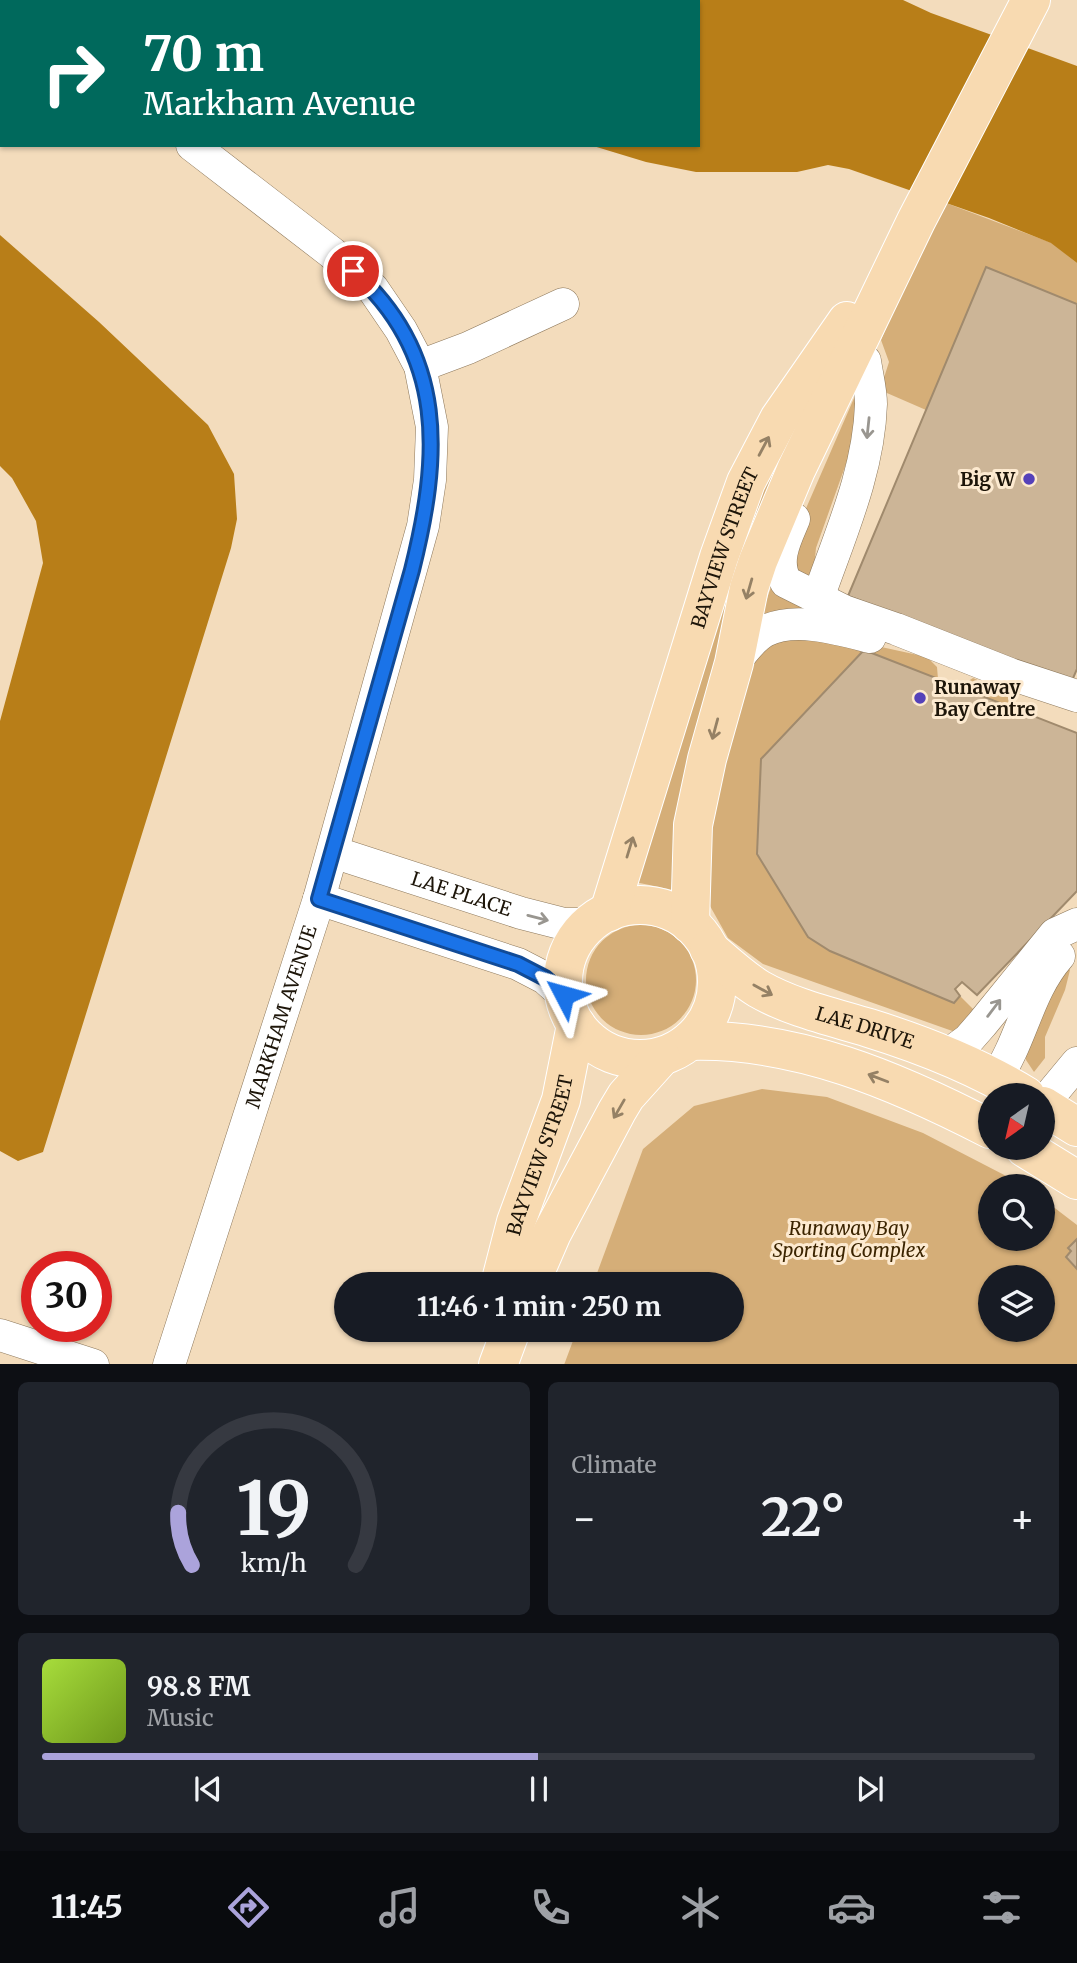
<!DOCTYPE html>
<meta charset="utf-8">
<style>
body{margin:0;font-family:Merriweather,serif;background:#20242c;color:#f1f3f6;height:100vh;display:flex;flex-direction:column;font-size:26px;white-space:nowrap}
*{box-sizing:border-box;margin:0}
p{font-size:23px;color:#9ea1a6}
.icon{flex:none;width:38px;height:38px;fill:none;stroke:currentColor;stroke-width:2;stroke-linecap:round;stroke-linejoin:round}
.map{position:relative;height:1364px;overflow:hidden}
.side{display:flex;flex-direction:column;gap:18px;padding:18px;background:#0d0f14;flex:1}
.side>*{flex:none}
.hud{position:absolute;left:0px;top:0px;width:700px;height:147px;box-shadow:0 2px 5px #0004;background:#00695c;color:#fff;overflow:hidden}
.needle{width:46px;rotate:214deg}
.controls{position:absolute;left:978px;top:1083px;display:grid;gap:14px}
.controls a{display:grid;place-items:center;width:77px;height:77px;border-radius:50%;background:#171b24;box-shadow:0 2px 5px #0004;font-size:35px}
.speed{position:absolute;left:21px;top:1251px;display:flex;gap:14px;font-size:35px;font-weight:700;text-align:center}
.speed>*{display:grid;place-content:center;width:91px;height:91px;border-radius:50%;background:#171b24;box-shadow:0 2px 5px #0004;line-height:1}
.speed .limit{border:10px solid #d22;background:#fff;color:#111}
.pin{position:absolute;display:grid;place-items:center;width:60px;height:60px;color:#fff;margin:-30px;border:4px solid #fff;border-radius:50%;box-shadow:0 2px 7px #0007}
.me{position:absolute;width:77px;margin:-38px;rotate:309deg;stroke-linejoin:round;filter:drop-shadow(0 0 5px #0008)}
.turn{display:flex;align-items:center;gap:24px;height:147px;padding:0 28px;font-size:32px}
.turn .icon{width:91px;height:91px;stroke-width:2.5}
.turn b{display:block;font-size:49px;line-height:60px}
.big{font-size:52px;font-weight:700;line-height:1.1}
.side .tile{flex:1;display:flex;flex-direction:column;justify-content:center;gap:10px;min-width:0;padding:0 24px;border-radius:10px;background:#20242c}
.side .dial{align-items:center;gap:0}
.dial svg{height:182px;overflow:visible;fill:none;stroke:#363941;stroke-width:7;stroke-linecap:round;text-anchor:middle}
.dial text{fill:#f1f3f6;stroke:none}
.song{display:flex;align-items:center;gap:21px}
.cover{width:84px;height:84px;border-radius:10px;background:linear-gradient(135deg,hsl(80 70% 55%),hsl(80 70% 35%))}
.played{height:7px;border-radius:4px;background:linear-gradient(90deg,#aba3db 50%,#363941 50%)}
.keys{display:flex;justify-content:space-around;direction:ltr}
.heat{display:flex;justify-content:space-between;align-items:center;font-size:38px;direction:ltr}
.side .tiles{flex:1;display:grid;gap:18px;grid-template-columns:1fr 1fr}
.tile:last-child{grid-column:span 2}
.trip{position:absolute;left:334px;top:1272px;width:410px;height:70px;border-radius:35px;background:#171b24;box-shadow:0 2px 5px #0004;font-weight:700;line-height:70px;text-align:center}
.menu{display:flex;height:112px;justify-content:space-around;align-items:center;background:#090b0e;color:#9ea1a6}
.menu .icon{width:49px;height:49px}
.menu .selected{color:#aba3db}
.menu b{font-size:32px;color:#f1f3f6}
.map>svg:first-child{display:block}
</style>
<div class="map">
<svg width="1077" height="1365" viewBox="0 0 1077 1365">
<rect width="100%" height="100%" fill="#f3dcbc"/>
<path fill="#d5ae78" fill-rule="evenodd" d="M946,203L1052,243L1077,263V304L986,267L926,410L880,390L889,362L881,340L902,290Z
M898,259L783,475L678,891L635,882L762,471Z
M858,389L863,416L816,548L813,578L802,573L791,564L794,536Z
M772,584L822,614L760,619Z
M808,631L927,657L937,667L938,679L864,650L761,759L757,854L808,937L830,951L953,1002L960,996L978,1014L958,1033L763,964L728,938L710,906L703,837L751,666L760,648Z
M973,678L1009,694L1010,707L959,687Z
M586 980a55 55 0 1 1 110 0a55 55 0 1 1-110 0Z
M1065,964L1070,970L1065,990L1045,1037V1058L1034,1072L1026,1060V1051Z
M762,1089L827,1097L923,1133L1012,1179L1024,1186H990V1239H1043V1199L1077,1225V1364L564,1365L577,1330H732V1284H593L643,1149L694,1106ZM990,1278H1043V1330H990Z"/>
<path fill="#b87e18" d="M315,0H903L931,13L1077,66V263L1051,243L989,218L849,169L828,165L797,172H696L646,162L590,145H698V2Z
M0,235L99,322L208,425L234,474L237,519L231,548L43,1152L18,1161L0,1151V721L43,563L36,521L12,478L0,466Z"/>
<path fill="#ccb597" stroke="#a08a6d" stroke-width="2" d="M986,267L1077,304V669L1071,683L848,596Z
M864,650L1077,733V891L977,995L962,982L955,989L960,996L954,1003L830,951L808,937L757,854L761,759Z
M1077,1239V1269L1066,1257L1071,1251L1068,1248Z"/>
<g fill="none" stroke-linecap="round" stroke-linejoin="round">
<defs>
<g id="minor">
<path d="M2,0L5,2"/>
<path d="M420,366L468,348L563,304"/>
<path d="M794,519C785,540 774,561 786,582L844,611L896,629L1010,674L1077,696"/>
<path d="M818,598C840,535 869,471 871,404C871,390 867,375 865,361"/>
<path d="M734,663C743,652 752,638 765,631C795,616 839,629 870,637"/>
<path id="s1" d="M333,852L521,913L564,924H590"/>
<path d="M319,899L518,964L545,978L564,995"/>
<path d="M946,1056L968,1040L982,1024L1055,934L1077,924"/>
<path d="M996,1078C1022,1040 1028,991 1059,956"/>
<path d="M1043,1104L1077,1063"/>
<path d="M0,1335L93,1365"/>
<path id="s2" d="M169,1365L319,899L423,526L430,480L432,427L420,366L401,330L373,289L332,253L192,145"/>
</g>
<g id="major">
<circle cx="640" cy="982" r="77"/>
<path id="s3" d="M609,912L719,557L746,482L779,419L847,321"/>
<path d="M690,924L693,825L707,759L734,663L749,588L758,561L796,470L916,221L1031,0"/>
<path id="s4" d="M709,949C725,963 741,978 759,989C792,1008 833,1017 869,1028C924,1045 977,1066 1026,1096"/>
<path d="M690,1041C797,1038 897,1081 990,1129"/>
<path d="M1043,1106L1077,1127"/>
<path d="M1025,1148L1077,1180"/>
<path id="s5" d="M500,1284L516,1222L561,1100L576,1025"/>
<path d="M530,1284L552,1233L617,1111L626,1096L661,1057"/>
<path d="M498,1365L511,1330"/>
</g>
</defs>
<use href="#minor" stroke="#8d785b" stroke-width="33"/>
<use href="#major" stroke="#fff" stroke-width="40"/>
<use href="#minor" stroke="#fff" stroke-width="32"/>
<use href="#major" stroke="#f8dab1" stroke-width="38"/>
</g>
<defs><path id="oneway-shaft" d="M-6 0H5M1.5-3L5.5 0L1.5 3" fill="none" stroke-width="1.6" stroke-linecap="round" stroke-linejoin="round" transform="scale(1.75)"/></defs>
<g stroke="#999690">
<use href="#oneway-shaft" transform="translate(868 428) rotate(96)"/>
<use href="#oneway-shaft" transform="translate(538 918) rotate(14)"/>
<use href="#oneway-shaft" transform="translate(994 1008) rotate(-53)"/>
</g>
<g stroke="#958165">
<use href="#oneway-shaft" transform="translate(764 446) rotate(-62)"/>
<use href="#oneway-shaft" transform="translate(749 589) rotate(106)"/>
<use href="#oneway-shaft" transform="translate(715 729) rotate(105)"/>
<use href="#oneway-shaft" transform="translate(630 847) rotate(-73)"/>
<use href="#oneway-shaft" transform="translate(763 990) rotate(29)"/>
<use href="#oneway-shaft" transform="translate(878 1078) rotate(-159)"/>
<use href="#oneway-shaft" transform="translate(619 1109) rotate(120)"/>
</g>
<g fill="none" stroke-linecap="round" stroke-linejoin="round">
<defs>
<path id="route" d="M353,271C448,355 440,458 412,570L319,899L518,964L545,978L564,995"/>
</defs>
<use href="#route" stroke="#114b97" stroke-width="18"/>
<use href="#route" stroke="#1a73e8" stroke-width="12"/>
</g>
<g fill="#5541b9" stroke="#fdead0" stroke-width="2.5">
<circle cx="1029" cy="479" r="7"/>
<circle cx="920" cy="698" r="7"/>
</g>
<g text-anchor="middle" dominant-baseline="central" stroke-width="6" stroke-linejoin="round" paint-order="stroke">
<g font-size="19" font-weight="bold" fill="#1d1509" stroke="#fdead0" text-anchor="end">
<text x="1015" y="479">Big W</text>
<text x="934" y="687" text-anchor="start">Runaway<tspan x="934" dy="22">Bay Centre</tspan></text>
</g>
<g font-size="19" fill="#1d1509" stroke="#fdead0">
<text stroke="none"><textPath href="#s3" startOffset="382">BAYVIEW STREET</textPath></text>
<text stroke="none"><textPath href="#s1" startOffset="135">LAE PLACE</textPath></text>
<text stroke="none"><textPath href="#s2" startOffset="366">MARKHAM AVENUE</textPath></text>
<text stroke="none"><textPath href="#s4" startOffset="177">LAE DRIVE</textPath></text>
<text stroke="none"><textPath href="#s5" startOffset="135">BAYVIEW STREET</textPath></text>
</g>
<g font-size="19" font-style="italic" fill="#3b2400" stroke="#fdead0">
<text x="849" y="1228">Runaway Bay<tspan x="849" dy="22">Sporting Complex</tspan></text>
</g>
</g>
</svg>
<div class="controls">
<a><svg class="needle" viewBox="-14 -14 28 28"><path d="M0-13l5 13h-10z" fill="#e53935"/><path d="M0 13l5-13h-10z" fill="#9ea1a6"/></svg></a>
<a><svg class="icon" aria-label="search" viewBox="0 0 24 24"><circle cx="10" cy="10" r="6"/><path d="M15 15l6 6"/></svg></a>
<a><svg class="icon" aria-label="layers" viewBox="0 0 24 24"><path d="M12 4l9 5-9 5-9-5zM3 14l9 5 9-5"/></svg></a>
</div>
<div class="speed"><div class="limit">30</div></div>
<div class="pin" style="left:353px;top:271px;background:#d93025"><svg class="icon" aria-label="arrive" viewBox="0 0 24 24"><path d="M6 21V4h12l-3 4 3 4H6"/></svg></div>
<svg class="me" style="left:564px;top:995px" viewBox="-20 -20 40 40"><path d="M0-17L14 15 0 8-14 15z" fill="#1a73e8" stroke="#fff" stroke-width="4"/></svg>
<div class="trip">11:46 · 1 min · 250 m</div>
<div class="hud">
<div class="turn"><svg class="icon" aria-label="right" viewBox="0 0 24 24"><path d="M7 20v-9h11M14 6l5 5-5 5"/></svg><div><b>70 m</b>Markham Avenue</div></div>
</div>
</div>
<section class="side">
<div class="tiles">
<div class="tile dial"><svg viewBox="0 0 100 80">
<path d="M14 69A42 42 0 1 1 86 69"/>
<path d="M14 69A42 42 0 0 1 8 46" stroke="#aba3db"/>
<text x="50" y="56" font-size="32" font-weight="700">19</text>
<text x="50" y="72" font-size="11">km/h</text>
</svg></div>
<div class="tile"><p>Climate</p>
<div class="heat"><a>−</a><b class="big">22°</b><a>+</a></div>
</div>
<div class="tile">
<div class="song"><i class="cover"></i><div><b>98.8 FM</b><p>Music</p></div></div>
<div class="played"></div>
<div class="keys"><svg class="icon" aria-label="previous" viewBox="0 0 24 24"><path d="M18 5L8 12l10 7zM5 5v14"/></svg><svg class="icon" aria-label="pause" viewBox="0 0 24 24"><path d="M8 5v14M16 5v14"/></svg><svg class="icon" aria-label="next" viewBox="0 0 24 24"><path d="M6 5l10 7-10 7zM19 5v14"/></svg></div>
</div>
</div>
</section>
<nav class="menu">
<b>11:45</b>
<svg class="icon selected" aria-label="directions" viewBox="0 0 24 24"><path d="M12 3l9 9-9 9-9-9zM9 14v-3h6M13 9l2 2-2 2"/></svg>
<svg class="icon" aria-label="music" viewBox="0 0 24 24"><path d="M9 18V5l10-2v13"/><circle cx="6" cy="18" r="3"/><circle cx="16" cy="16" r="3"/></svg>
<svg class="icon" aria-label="phone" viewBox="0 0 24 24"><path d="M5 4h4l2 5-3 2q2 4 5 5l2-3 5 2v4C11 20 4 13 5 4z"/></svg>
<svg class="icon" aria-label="climate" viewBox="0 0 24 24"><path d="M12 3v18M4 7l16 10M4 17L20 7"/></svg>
<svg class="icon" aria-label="car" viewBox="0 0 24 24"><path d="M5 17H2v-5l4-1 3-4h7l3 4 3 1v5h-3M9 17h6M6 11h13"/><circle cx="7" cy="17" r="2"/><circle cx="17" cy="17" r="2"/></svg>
<svg class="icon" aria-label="filters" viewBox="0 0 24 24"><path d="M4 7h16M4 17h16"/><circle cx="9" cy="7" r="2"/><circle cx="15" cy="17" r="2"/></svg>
</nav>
